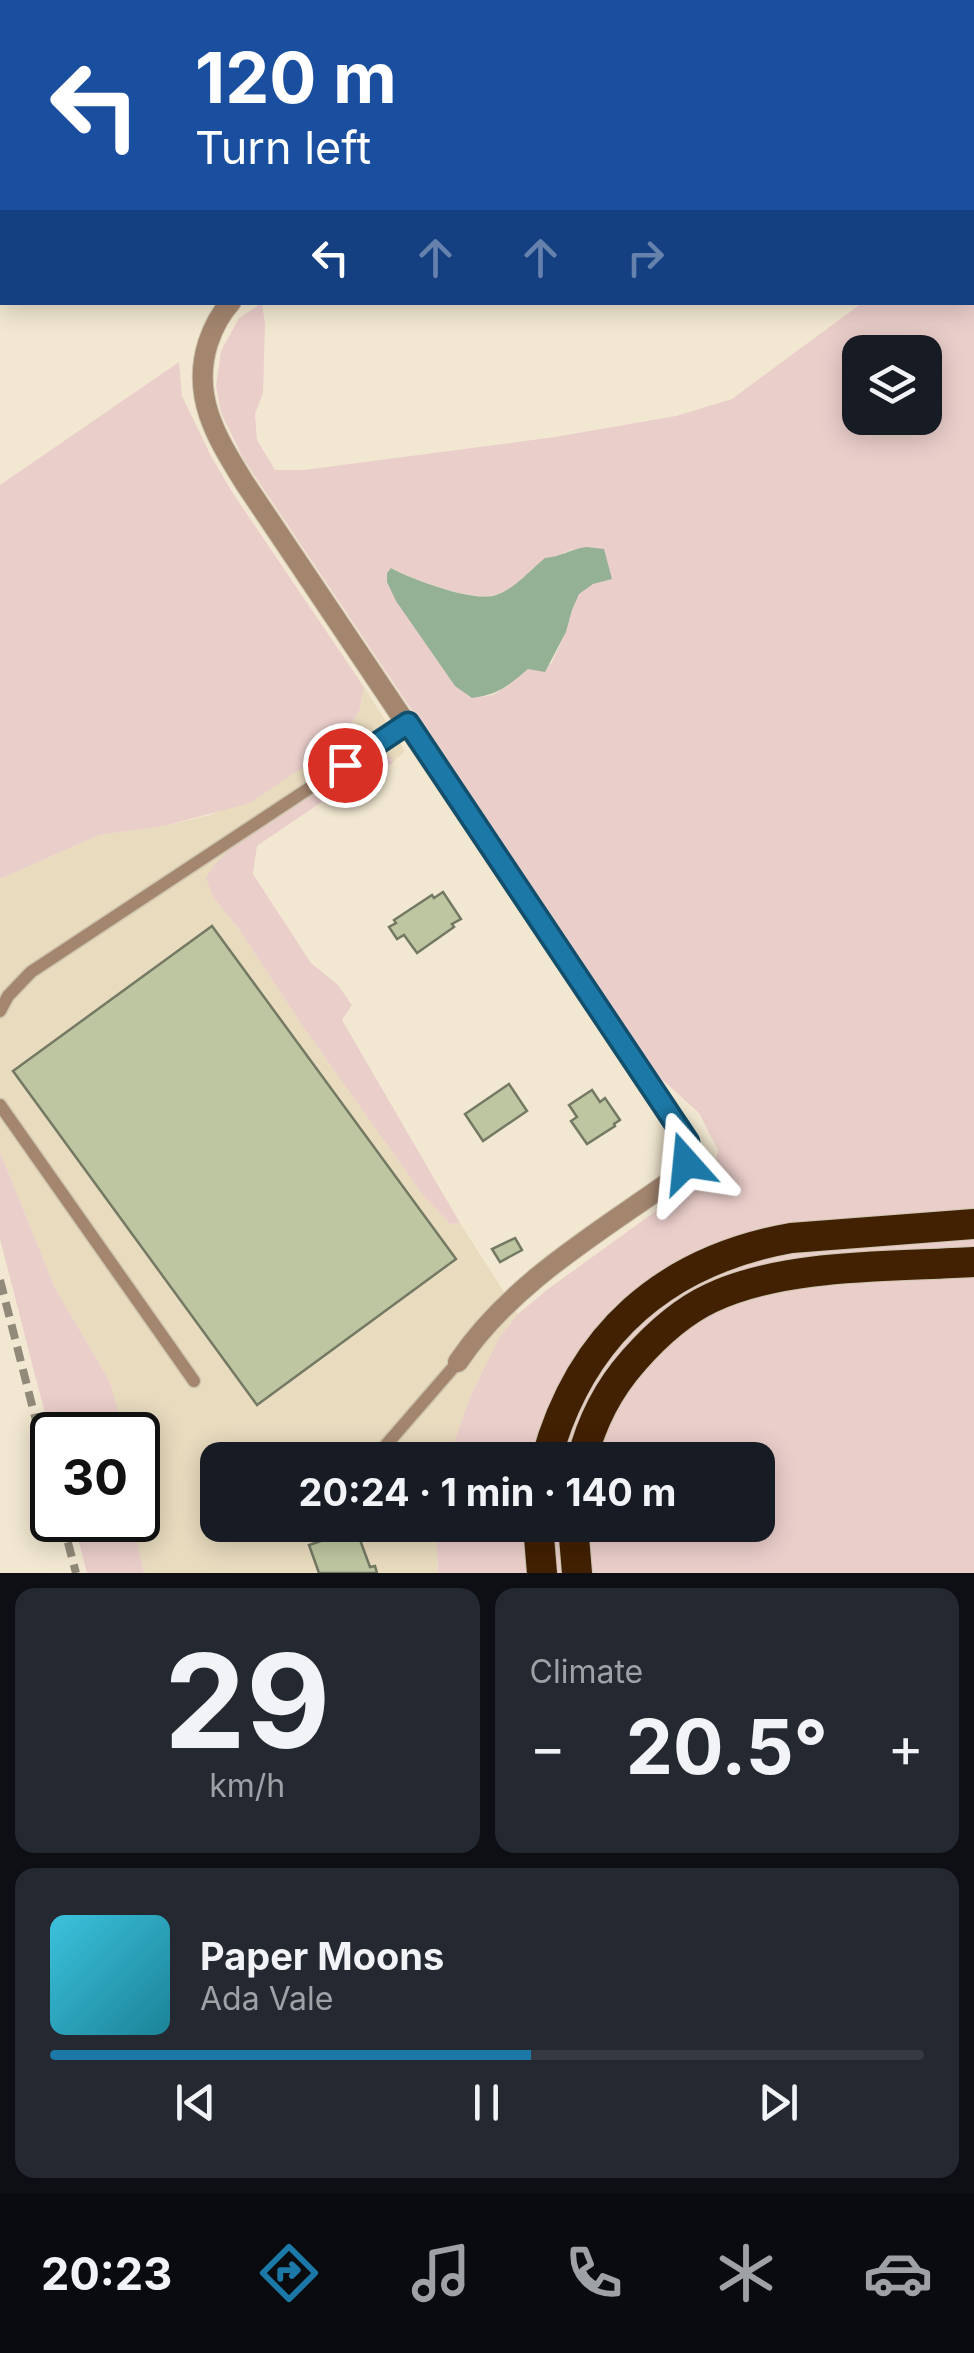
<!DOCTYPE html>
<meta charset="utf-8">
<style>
body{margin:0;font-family:Inter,sans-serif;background:#242831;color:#f1f3f6;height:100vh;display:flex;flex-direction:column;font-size:38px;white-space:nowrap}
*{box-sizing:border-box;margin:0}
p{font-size:32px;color:#9ea1a6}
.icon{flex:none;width:55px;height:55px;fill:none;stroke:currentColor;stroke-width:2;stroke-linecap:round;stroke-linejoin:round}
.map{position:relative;height:1573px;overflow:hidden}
.side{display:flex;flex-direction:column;gap:15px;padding:15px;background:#0d0f14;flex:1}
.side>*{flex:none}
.top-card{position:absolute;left:0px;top:0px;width:975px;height:305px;box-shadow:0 5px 25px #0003;background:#1a4fa0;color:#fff;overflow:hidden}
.fabs{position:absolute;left:842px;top:335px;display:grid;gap:20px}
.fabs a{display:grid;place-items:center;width:100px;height:100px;border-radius:20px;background:#171b24;box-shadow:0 5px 25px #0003;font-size:50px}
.speed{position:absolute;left:30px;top:1412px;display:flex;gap:20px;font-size:50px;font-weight:700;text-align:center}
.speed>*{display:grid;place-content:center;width:130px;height:130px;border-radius:50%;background:#171b24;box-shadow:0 5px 25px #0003;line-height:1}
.speed .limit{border:5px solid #111;border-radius:15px;background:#fff;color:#111}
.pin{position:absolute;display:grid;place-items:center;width:85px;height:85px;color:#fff;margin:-42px;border:5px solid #fff;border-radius:50%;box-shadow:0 2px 10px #0007}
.me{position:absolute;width:110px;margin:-55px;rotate:342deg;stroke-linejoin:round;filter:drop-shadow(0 0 8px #0008)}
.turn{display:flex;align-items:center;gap:35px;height:210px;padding:0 30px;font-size:45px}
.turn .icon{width:130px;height:130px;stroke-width:2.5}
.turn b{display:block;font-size:70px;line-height:85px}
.lanes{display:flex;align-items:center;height:95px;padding:0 30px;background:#0003;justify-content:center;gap:50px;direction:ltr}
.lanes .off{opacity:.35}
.big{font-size:75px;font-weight:700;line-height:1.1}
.side .card{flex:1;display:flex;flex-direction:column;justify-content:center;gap:15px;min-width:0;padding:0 35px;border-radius:20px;background:#242831}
.side .dial{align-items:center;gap:0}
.dial b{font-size:130px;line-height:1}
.song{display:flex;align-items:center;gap:30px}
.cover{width:120px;height:120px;border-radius:15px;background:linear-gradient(135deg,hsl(190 70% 55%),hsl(190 70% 35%))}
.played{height:10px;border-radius:5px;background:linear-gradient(90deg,#1c79a7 55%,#363941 55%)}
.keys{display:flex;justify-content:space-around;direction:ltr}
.heat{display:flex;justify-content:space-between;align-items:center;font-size:55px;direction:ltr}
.side .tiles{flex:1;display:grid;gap:15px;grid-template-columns:1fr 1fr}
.card:last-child{grid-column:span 2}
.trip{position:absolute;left:200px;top:1442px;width:575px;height:100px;border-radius:20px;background:#171b24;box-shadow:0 5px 25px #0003;font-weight:700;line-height:100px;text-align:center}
.dock{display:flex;height:160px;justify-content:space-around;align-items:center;background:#090b0e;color:#9ea1a6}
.dock .icon{width:70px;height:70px}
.dock .on{color:#1c79a7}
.dock b{font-size:45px;color:#f1f3f6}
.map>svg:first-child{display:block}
</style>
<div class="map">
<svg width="974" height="1573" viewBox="0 0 974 1573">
<rect width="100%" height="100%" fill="#f2e8d1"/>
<path fill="#e8dbbe" d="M364,687L405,751L392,763L391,757H375L228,851L213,897L238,928L302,1025L422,1194L450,1224L460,1223L518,1314L499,1338L470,1397L448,1460H218V1525H436L438,1573H144L132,1520H138V1465L147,1456L140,1439L119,1414L110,1382L55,1288L0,1152V879L99,835L164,826L211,815L347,732L359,711Z"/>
<path fill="#eaceca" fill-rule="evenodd" d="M689,0H974V1573H438L436,1525H758V1460H448L470,1397L499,1338L518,1314L548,1289L714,1169L718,1150L699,1113L656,1074L244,460L221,413L216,386L221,351L239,318L262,303L265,324L263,393L255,414L257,440L275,470H304L555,437L676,416L732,399L862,303L972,302V2H686ZM860,352H925V418H860ZM572,549L593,584L579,593L572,610L566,632L551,664L528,668L509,685L493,695L472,698C432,670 413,612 391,568C412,579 476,604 498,594C507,590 518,584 525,578C529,574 531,569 536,566C546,559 561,555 572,549Z
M179,362L182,396L212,458L234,495L364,687L359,711L347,732L333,747L250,803L164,826L99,835L0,879V485Z
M375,757H391L392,763L375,775L323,801L257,846L253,874L311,963L338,985L352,1005L342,1020L460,1223L450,1224L422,1194L302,1025L238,928L213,897L206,878L216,863L228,851L355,762Z
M0,1152L55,1288L110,1382L119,1414L137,1435H52V1441L0,1239Z
M73,1520H132L144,1573H87Z"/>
<path fill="#94b196" d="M586,547L604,549L612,579L593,584L579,594L572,610L566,632L545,672L528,669C508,686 500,694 472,698L455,686L396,601L387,582V573L391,568C411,579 474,603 496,595C516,588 529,571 545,558C560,557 571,549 586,547Z"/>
<path fill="#bec6a1" stroke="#747964" stroke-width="2.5" d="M443,892L461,919L452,924L454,927L417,953L404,935L397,939L389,927L396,923L394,920L432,895L434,898Z
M212,926L456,1259L257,1405L13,1071Z
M509,1084L527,1111L483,1141L465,1114Z
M592,1090L600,1102L605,1098L620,1120L614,1124L615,1126L587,1144L571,1121L577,1117L569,1105Z
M515,1238L522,1250L500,1262L492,1249Z
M356,1529L370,1567L375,1566L377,1573H319L309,1545Z"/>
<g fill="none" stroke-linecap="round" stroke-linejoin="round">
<defs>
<path id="service" d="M207,0V2
M265,0L266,2
M0,1011L8,996L31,972L408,723
M0,1105L194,1381
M373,1460L458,1362"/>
<path id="minor" d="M663,2L666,0
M231,302C220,314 213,328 208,343C191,397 217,438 244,482L687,1142L686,1163L675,1178C598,1233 511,1283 458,1362"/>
<path id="motorway" d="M546,1460C580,1335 664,1261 791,1238L974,1224
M582,1460C591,1423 609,1388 634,1360C656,1335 681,1312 711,1298C785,1263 893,1267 974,1262
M538,1525L542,1573
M573,1525L577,1573"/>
</defs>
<use href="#service" stroke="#cec5b1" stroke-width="15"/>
<use href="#minor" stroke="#cec5b1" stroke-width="22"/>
<use href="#motorway" stroke="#cec5b1" stroke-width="32"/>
<use href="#service" stroke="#a4866f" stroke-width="12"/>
<use href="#minor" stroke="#a4866f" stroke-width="20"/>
<use href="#motorway" stroke="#422002" stroke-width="30"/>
<path stroke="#918a7a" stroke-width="8" stroke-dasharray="15 8" stroke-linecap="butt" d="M0,1280L52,1483
M62,1520L76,1573"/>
</g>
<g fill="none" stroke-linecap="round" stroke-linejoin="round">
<defs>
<path id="route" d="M345,765L408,723L688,1142L686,1163"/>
</defs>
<use href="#route" stroke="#124f6d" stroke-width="25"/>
<use href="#route" stroke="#1c79a7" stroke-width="18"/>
</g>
</svg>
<div class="fabs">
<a><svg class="icon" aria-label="layers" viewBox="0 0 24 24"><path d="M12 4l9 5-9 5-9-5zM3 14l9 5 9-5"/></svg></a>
</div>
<div class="speed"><div class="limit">30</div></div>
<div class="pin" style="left:345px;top:765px;background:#d93025"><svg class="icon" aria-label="arrive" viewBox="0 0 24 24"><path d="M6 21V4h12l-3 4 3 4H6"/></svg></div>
<svg class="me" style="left:686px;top:1163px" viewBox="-20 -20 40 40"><path d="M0-17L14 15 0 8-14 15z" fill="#1c79a7" stroke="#fff" stroke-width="4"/></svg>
<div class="trip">20:24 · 1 min · 140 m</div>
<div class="top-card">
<div class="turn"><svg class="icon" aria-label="left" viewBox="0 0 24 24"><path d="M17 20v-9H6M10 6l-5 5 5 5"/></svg><div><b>120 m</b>Turn left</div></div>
<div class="lanes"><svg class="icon" aria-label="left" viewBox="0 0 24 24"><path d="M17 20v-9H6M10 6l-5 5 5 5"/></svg><svg class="icon off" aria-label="ahead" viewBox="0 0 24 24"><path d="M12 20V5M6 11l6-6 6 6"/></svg><svg class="icon off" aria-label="ahead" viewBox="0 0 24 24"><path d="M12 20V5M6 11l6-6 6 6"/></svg><svg class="icon off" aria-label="right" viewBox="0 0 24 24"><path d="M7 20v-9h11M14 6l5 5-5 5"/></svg></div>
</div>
</div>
<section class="side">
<div class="tiles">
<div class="card dial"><b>29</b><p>km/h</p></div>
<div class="card"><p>Climate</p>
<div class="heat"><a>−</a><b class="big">20.5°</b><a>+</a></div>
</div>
<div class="card">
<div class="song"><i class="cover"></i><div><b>Paper Moons</b><p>Ada Vale</p></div></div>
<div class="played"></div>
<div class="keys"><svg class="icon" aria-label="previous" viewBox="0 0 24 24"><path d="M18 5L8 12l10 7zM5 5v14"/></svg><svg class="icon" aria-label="pause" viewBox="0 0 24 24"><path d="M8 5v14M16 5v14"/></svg><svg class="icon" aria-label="next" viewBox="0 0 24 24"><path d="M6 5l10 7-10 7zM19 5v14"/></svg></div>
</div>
</div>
</section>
<nav class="dock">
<b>20:23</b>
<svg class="icon on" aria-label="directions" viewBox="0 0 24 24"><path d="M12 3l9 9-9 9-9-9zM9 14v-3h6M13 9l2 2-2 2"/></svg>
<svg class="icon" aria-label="music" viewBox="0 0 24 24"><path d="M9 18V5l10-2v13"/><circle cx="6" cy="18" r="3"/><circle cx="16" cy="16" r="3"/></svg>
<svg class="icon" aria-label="phone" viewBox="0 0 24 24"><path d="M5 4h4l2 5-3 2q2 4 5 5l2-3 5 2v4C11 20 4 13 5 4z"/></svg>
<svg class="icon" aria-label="climate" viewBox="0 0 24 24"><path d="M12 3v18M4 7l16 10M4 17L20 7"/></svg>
<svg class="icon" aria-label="car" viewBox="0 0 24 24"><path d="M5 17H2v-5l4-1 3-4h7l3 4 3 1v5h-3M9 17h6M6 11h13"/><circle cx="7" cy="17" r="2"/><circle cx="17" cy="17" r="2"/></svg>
</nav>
